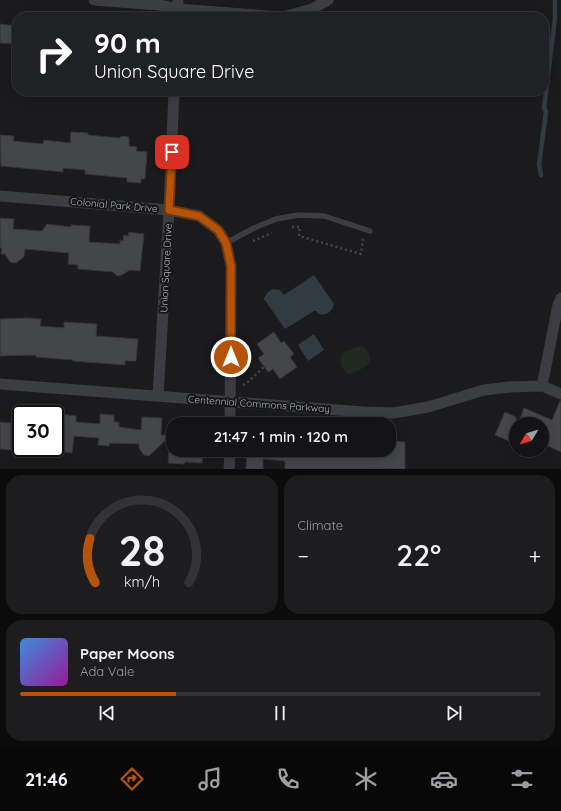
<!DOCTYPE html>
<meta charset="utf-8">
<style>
body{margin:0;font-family:Quicksand,sans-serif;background:#1d1d1f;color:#f1f3f6;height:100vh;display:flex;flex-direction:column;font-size:15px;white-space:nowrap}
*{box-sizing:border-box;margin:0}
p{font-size:13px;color:#9d9ea1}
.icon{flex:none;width:22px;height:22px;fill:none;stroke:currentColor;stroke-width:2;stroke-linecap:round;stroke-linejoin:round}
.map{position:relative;height:469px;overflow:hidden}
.drawer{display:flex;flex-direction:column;gap:6px;padding:6px;background:#0b0b0c;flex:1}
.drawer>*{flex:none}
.top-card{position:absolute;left:12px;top:12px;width:537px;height:84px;border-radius:16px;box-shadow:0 2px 10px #0003,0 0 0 1px #333335;background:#202124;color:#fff;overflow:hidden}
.needle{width:26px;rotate:232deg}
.tools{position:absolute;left:509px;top:417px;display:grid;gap:8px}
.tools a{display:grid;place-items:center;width:40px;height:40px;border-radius:50%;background:#141416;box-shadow:0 2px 10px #0003,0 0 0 1px #333335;font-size:20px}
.speed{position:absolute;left:12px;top:405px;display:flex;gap:8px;font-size:20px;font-weight:700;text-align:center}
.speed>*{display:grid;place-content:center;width:52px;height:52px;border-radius:50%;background:#141416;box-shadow:0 2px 10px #0003,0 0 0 1px #333335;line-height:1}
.speed .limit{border:2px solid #111;border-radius:6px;background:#fff;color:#111}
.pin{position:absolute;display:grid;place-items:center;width:34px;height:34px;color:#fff;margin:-17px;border-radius:8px;box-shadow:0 2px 6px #0006}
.me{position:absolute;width:44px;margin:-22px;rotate:0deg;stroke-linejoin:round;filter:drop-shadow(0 0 3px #0008)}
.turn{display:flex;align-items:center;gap:14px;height:84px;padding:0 16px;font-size:18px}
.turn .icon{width:52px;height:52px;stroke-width:2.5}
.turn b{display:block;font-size:28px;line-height:34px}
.big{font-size:30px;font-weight:600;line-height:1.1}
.drawer .tile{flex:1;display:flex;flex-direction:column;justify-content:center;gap:6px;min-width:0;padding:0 14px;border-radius:16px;background:#1d1d1f}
.drawer .dial{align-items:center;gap:0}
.dial svg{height:104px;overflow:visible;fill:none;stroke:#333335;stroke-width:7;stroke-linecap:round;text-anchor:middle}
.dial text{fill:#f1f3f6;stroke:none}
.song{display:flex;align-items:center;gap:12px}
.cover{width:48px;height:48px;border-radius:6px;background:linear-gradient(135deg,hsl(210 70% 55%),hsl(300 70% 35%))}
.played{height:4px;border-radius:2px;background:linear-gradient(90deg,#b45309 30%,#333335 30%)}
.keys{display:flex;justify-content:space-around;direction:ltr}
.heat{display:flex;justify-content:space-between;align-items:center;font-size:22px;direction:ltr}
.drawer .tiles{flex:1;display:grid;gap:6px;grid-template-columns:1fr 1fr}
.tile:last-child{grid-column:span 2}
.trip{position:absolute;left:166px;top:417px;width:230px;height:40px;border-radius:16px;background:#141416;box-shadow:0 2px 10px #0003,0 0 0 1px #333335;font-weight:600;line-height:40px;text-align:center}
.tab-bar{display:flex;height:64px;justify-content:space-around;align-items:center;background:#080809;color:#9d9ea1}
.tab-bar .icon{width:28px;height:28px}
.tab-bar .on{color:#b45309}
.tab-bar b{font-size:18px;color:#f1f3f6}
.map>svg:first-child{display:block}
</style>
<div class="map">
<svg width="561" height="469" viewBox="0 0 561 469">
<rect width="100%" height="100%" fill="#1b1b1d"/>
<path fill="#202921" d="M362,346C368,350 374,359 367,365C363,369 354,372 349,375C341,370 339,360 343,352L356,347Z"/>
<path fill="#303c42" d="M314,275L334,304C332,312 326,316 319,314L316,311H314L285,329L264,299L267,293L273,289L280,290L284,295Z
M314,334L324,350L308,361L298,345Z"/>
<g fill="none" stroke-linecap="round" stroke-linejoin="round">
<path stroke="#303c42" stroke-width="4.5" d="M541,175L539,165L546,112L544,108L555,18V0"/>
</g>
<path fill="#45464a" stroke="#353539" d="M0,24L17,26V44L0,43Z
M71,132L88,133V135L119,138L122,136L129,137V146L137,147L136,151L147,152L145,179H141V183L127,182V178L85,174V170L63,168V172L1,166L0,135L14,136L13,141L43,144L44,140L70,143Z
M0,218L14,219L13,229L42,231L47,224L71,227V225L90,226L89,242L120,244V240L123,241L124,235L128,236L129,232L144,234L140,271L130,270L120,276L116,275L113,272L78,269V265L68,264L69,253L25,249L24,257L16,263L10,262L5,254H1L2,248H0Z
M27,318L41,319L40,326L64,328V322L97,324L96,336L138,339L136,361H125V365L73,361V360L36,357V355L0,356V319Z
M274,332L281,343L284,341L294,354L290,357L297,367L280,379L273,369L268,372L258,358L264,354L257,344Z
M560,401H561V452L542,443V424H518L524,408L552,420Z
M505,412L516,417V444L495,435Z
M62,414L76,416V422L100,424V414L114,415V422H119V427L141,430L142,417L162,418L161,435H171L149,456L144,455L139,448V444L109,443V446L98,445L99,438L74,436L72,453L55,451V426H56L57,417H61Z
M0,422L21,424V451L0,449Z
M389,441L405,442V469H285V461L263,459V469H246L247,450H389Z
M169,450H203L202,463L185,462L184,464L168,463Z"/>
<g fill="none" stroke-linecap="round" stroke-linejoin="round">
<path stroke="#42444a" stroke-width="2.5" stroke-dasharray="2 3" stroke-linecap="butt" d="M292,227H300L299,236L361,254L363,239
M253,241L272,233
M243,385L248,382L264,367"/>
<path stroke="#3c3d43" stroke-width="5.5" d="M226,243L254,228L276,219L298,215L324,216L370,231"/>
<path stroke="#3c3d43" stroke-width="11" d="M94,0L159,5L178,9L281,17
M177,17L178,0
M283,17L312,9L328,0
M0,196L169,210L199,216L218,230L226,243L231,266L230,424
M0,384L364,412L393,413L428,407L484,390L509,387L542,386L561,394
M542,386L558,305L561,298
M158,396L169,210L174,91
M229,469L230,450"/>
</g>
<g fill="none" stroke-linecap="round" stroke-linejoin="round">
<defs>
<path id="route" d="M172,152L169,210L199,216L218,230L226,243L231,266V357"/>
</defs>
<use href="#route" stroke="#753606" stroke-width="10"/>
<use href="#route" stroke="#b45309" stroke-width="7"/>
</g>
<g text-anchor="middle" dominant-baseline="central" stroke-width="4" stroke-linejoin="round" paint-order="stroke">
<g font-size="10" fill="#adb3bd" stroke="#161618">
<text transform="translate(114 205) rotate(5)">Colonial Park Drive</text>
<text transform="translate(166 268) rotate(-87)">Union Square Drive</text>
<text transform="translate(259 404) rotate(4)">Centennial Commons Parkway</text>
</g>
</g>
</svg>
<div class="tools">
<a><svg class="needle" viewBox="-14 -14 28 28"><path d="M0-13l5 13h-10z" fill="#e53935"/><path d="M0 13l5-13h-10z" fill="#9d9ea1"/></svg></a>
</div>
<div class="speed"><div class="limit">30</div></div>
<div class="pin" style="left:172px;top:152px;background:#d93025"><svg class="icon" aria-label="arrive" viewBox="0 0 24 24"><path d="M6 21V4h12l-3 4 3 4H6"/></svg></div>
<svg class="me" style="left:231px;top:357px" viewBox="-20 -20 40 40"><circle r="17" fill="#b45309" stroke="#fff" stroke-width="3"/><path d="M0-11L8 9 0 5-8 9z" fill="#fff"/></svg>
<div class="trip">21:47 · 1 min · 120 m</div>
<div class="top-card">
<div class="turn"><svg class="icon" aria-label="right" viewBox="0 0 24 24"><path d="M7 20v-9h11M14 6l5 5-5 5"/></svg><div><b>90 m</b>Union Square Drive</div></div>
</div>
</div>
<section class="drawer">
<div class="tiles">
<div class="tile dial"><svg viewBox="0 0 100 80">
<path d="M14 69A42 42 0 1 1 86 69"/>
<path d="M14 69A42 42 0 0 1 10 35" stroke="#b45309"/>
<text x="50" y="56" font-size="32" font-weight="700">28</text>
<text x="50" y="72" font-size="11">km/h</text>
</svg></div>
<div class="tile"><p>Climate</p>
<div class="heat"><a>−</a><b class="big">22°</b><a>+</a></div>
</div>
<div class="tile">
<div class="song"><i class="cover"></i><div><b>Paper Moons</b><p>Ada Vale</p></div></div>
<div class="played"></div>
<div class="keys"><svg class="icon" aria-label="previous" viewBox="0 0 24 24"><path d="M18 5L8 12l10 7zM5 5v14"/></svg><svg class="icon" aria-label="pause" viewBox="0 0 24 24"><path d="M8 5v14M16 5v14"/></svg><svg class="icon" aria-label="next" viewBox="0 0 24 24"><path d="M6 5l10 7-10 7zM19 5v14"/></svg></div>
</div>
</div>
</section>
<nav class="tab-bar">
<b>21:46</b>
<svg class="icon on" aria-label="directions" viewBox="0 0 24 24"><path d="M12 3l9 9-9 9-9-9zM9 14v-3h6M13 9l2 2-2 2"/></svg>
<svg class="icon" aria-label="music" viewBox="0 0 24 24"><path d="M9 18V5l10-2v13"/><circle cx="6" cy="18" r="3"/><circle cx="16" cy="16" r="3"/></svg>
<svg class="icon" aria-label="phone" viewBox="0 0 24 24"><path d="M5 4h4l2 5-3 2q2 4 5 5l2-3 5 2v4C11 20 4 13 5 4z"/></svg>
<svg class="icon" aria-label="climate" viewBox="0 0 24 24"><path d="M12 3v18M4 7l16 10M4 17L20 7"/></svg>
<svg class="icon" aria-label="car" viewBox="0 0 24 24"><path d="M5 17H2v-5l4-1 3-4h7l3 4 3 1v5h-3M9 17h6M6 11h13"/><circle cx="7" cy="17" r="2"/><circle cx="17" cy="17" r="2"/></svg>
<svg class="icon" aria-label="filters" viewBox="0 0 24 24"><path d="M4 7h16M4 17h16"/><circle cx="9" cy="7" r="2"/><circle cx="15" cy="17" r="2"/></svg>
</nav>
